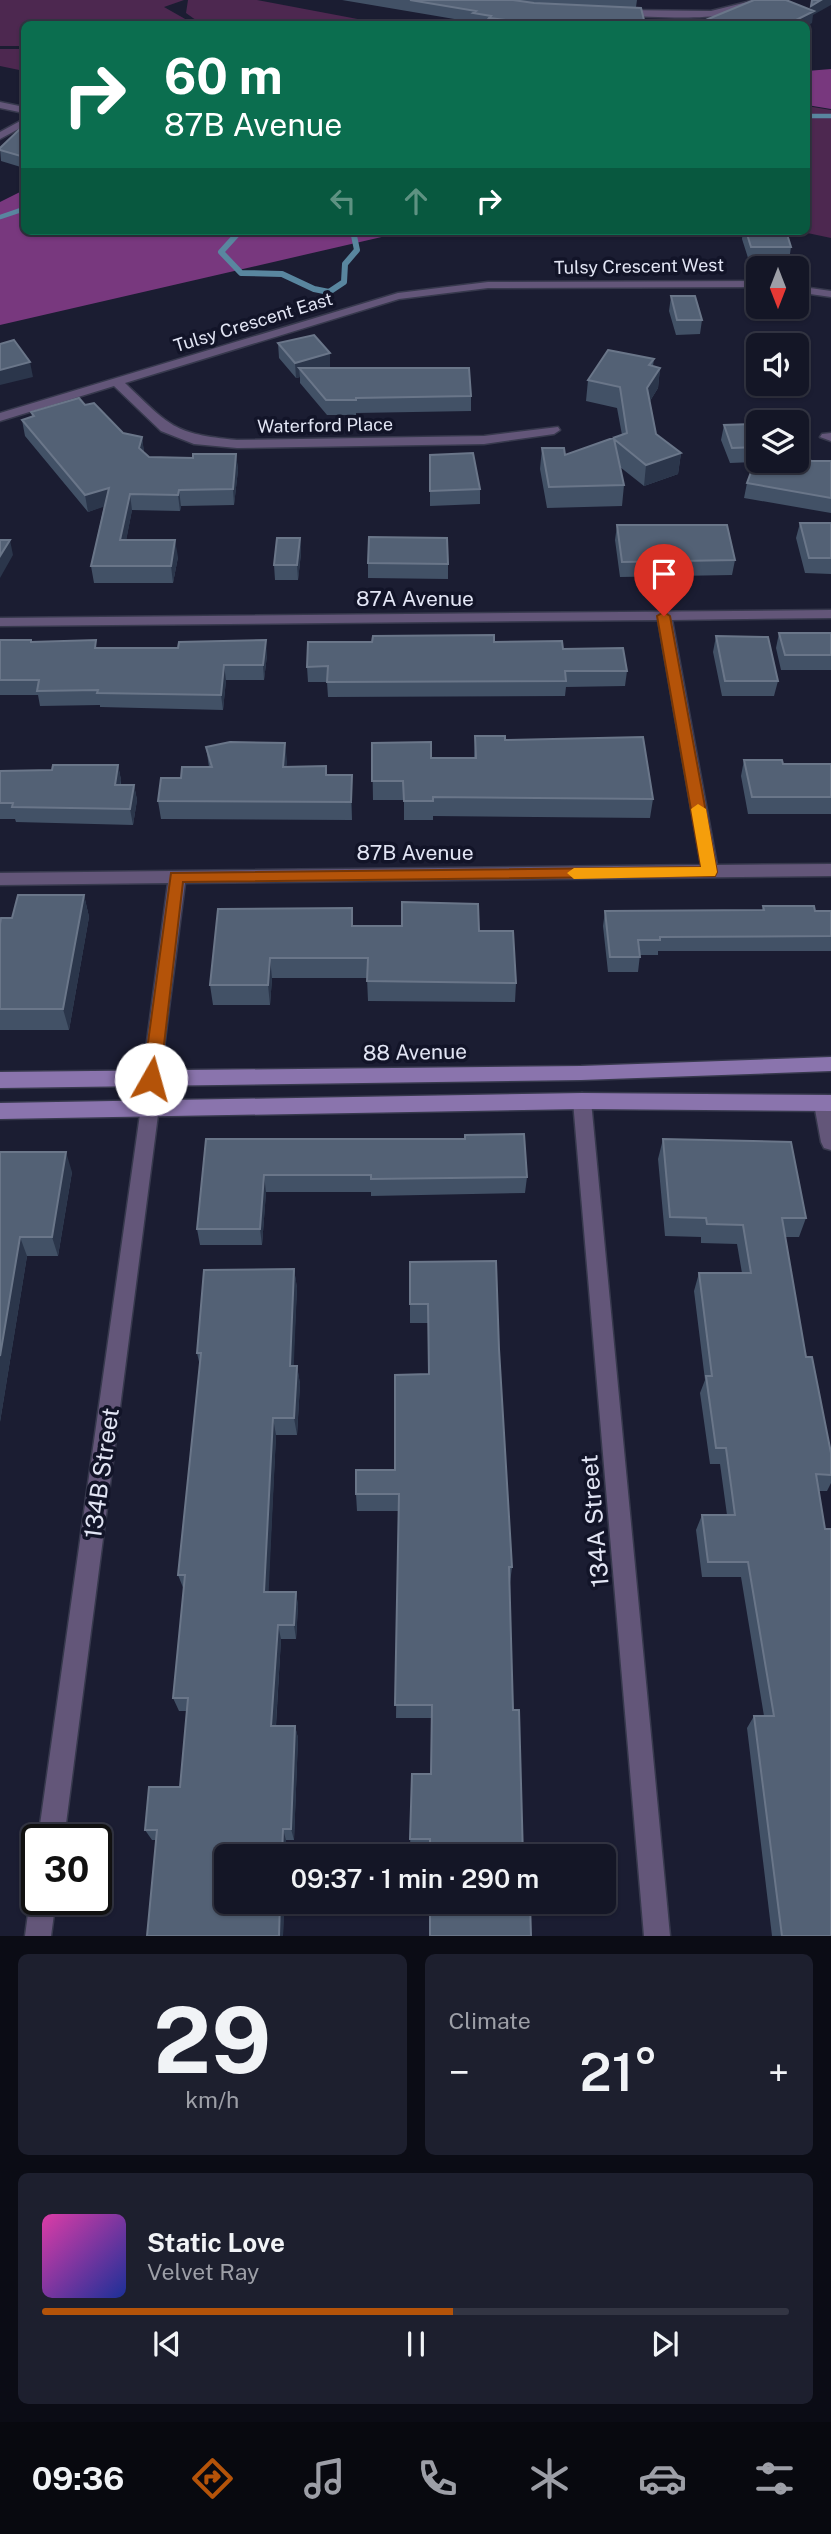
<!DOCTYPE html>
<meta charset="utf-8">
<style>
body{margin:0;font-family:"Public Sans",sans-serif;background:#1d1f2e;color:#f1f3f6;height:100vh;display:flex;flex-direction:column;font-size:26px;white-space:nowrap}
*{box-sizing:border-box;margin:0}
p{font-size:23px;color:#9d9fa7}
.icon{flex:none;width:38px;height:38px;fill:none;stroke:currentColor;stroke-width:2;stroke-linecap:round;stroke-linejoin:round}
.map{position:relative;height:1936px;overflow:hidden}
.drawer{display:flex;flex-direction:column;gap:18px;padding:18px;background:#0b0c15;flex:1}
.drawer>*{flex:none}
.banner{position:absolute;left:21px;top:21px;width:789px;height:214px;border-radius:10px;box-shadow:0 2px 5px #0004,0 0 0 2px #333543;background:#0b6e4f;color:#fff;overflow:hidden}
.needle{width:46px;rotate:180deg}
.controls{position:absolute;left:746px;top:256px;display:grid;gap:14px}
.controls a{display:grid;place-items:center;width:63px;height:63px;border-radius:10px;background:#141626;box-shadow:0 2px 5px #0004,0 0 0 2px #333543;font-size:35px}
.speed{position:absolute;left:21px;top:1824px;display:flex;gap:14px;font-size:35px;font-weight:700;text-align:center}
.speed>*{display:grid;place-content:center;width:91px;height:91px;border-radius:50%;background:#141626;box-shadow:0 2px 5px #0004,0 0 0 2px #333543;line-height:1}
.speed .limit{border:4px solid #111;border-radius:10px;background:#fff;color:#111}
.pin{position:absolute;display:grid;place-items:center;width:60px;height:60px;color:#fff;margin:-72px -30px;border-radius:50% 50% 50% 0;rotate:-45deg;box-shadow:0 0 7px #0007}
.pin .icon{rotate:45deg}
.me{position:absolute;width:77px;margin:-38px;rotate:7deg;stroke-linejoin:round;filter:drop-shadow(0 0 5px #0008)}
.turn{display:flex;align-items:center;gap:24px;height:147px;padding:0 28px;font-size:32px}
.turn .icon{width:91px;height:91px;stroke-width:2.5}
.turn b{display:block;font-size:49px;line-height:60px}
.lanes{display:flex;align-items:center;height:66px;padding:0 28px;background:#0003;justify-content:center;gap:35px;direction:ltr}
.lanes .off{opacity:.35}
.big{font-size:52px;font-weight:600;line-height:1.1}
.drawer .card{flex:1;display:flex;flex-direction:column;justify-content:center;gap:10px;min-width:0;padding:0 24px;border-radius:10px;background:#1d1f2e}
.drawer .dial{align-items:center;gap:0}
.dial b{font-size:91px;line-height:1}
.song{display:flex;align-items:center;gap:21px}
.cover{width:84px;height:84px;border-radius:10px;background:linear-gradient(135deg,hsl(320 70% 55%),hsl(230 70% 35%))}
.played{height:7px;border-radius:4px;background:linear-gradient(90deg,#b45309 55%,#333543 55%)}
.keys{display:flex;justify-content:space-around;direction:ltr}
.heat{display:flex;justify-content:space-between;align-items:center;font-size:38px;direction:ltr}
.drawer .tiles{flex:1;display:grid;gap:18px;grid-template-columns:1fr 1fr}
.card:last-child{grid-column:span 2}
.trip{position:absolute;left:214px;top:1844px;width:402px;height:70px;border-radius:10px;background:#141626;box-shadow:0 2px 5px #0004,0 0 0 2px #333543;font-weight:600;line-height:70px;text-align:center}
.tabs{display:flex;height:112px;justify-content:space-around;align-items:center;background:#08090f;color:#9d9fa7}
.tabs .icon{width:49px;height:49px}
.tabs .on{color:#b45309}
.tabs b{font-size:32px;color:#f1f3f6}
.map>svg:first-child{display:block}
</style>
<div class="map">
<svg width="831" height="1936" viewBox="0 0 831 1936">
<rect width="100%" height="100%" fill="#1b1d32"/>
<path fill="#4d2850" d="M0,0H184L164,7L194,24H24V46H0Z
M188,0H257L384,24H208L200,23L186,13Z
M0,49H24V71L0,66Z
M807,106L831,110V238L798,231H807Z"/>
<path fill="#78387e" d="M831,69V109L807,105V71Z
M24,190V231H434L399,233L0,325V202Z"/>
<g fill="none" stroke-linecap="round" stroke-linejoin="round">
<path stroke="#59869f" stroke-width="4.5" d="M807,116H831
M0,217L24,209"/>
<path stroke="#59869f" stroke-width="6" d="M240,231L221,252L241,273L282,274L314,289L329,292L344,282L345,264L357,250L353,231"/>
<defs>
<path id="service" d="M0,102L24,107V113L0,108Z
M24,119V126L0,139V132Z
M823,1096L831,1101V1150L824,1148L821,1142L814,1104L816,1099Z"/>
<path id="minor" d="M755,0H766C730,25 663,16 621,16L617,13L621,10L711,11Z
M758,281V287L488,288L399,299L125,383C170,426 173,434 237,440L484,436L558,427L560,430L554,434L484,444L237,448L194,444L161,431L114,386L0,421V413L398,293L488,282Z
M796,286L831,291V297L796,292Z
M831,433V441L820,437L822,434Z
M831,610V618L672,620L717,865L831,864V876L185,883L160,1079L158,1084L151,1087L144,1084L142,1079L168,883L0,885V873L701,865L658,620L0,626V618Z
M582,1093L589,1096L591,1101L670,1936H644L573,1101L575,1096Z
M150,1099L157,1102L159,1107L64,1839H38L141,1107L143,1102Z
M37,1888V1899H56L51,1936H25L30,1899Z"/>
<path id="secondary" d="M831,1057V1071L581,1080L0,1088V1072L581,1066Z
M582,1093L831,1095V1111L582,1109L0,1119V1103Z"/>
</defs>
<use href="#service" stroke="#37394d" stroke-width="3"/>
<use href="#minor" stroke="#37394d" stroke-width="3"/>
<use href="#secondary" stroke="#37394d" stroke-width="3"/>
<use href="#service" fill="#635679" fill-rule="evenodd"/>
<use href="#minor" fill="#635679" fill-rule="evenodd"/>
<use href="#secondary" fill="#8a74ad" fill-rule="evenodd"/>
</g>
<path fill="#425166" d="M342,0H637L636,7L645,24H472V22Z
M24,125V168L1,161L0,148Z
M743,231H786L791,247L789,261H749L742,239Z
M671,296L702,320L700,334L676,335L669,311Z
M278,343L330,353V367L327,368L471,396V411L356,413V415H327L300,383V377L296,378L279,358Z
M654,359L653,366L660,368L658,388L650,401L656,434L681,453L678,474L644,486L620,467L624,485L622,506L547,508L540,469L542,448L565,455L622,435L617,408L586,401L588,380Z
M85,405L123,433L142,437L144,453L149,457L193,458L236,454L238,470L234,505L181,506L180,511L132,510L126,540L178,557L173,583H94L91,566L104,506L88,512L25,436L22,420L32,416L31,412Z
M724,425L758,436V460L831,461V513L744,498L747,483L754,462L730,463L721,440Z
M430,455L480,489V504L430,506Z
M800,523H831V574L805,573L796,538Z
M617,525L735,560L732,575L620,577L615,540Z
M300,538L301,553L298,580H275L274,565Z
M368,563L448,564V579L368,578Z
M779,633H831V670H781L776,648Z
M716,636L778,681L774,696H722L713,652Z
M0,640L32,642L98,648L267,655L264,680H226L223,710L100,707V705L40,706L38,695H0Z
M494,642L563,649L627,671L625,686L566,687L565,696L328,697L327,682H308L307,667Z
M475,736L505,740L653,799L650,818L433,816V820H404V800H373L372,743L431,758H474Z
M206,747L287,761L286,767L326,766L327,775H352V820L161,819L158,801L181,778L209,767Z
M744,760L783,764H831V814H748L741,776Z
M118,765L121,780V785H134L137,800L133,825L16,822L15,819H0V771L52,770Z
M84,895L89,917L69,1030H0V924L12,918Z
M763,906L815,911H831V951H658V955H640L638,972H608L603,926L605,911L762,910Z
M218,909L353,926L479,931L516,983L515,1002L368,1001L367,978H272L270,1005H213L210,985Z
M206,1139L527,1177L525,1193L371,1196V1192H266L262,1245H200L197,1229Z
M663,1139L806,1218L799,1237H785L806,1357L831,1453V1483L827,1491H819L831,1936H772L747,1728L754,1716H764L741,1577H702L696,1530L702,1515H727L720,1464H710L700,1393L705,1380L694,1291L699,1273H742L737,1244L701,1243V1237L665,1236L658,1159Z
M0,1152L72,1172L58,1256H27L0,1422Z
M410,1262L499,1349L512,1567L510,1583L430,1850L410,1849L412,1774H431L432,1718H396L399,1511H357L356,1494L395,1470L428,1374V1323H410Z
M294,1269L297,1288L293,1366H297L300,1384L297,1435H276L268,1592H296L298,1606L296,1639H281L276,1726H295L298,1738L294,1840H286V1857H226V1902H284L283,1936H147L156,1840H152L145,1830L149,1787H180L187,1711H179L173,1698L184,1590L178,1575L200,1366L197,1353L204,1270Z"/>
<path fill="#2b364b" d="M821,0H831V5L813,15L812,23L807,26V24H790V23L810,13L811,6Z
M330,353V367L305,375L299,368L300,377L296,378L295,363Z
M30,362L33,377L0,385V370Z
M660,368L658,388L645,409L647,388Z
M142,437L144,453L139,448Z
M681,453L678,474L644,486L646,465Z
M236,454L238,470L234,505L233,489Z
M109,488L112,504L88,512L85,495Z
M179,490L181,506L180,511L178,495Z
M130,494L132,510L123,557L120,540Z
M300,538L301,553L298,580L297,565Z
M10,540L13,555L0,578V556Z
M175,540L178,557L173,583L171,566Z
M266,640L267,655L264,680L263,665Z
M224,665L226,680L223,710L221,695Z
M285,743L287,761L285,785L283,767Z
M118,765L121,780L118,800L115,785Z
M352,775V820L351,802Z
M134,785L137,800L133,825L130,809Z
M84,895L89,917L69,1030L63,1009Z
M270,958L272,978L270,1005L268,985Z
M66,1152L72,1172L58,1256L52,1237Z
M264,1175L266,1192L262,1245L260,1229Z
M20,1237L27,1256L0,1422V1356Z
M294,1269L297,1288L293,1384L290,1366Z
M297,1366L300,1384L297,1435L294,1418Z
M273,1418L276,1435L268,1606L264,1592Z
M296,1592L298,1606L296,1639L294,1625Z
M278,1625L281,1639L275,1738L271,1726Z
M295,1726L298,1738L294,1840L291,1829Z
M283,1829L286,1840V1857H282Z
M280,1902H284L283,1936H279Z"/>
<path fill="#536175" stroke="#6a7689" stroke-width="2" d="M410,0H513L534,3L641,8L645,24H538L489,18L491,16L473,13L476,11Z
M754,0H786L814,11L790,23L791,24H696Z
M812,0H821L811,6Z
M24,125V157L0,150V148Z
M746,231H786L791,247H751Z
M671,296H695L702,320H677Z
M314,335L330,353L295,363L278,343Z
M14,340L30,362L0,370V344Z
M608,350L654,359L649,365L660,368L647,388L656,434L681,453L646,465L614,439L624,485L549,487L542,448H564L565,455L627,433L620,387L588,380Z
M299,368H469L471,396L356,398V400H326Z
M79,398L85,405L94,403L123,433L142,437L139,448L149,457L193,458V454H236L233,489L179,490L178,495L130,494L120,540H175L171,566H91L109,488L85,495L22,420L34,416L31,412Z
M753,424L758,436V447L732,448L724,425Z
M473,453L480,489L430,491V455Z
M758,453V460H796V458L812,461H831V498L747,483Z
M800,523H831V558H809Z
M617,525H727L735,560L622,562Z
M369,537L447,538L448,564L368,563Z
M277,538H300L297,565H274Z
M0,540H10L0,556Z
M779,633H831V655H785Z
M494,635V642L562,641L563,649L623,648L627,671H565L566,681L327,682L328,666L307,667L308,642H372L373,636Z
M716,636L768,637L778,681H725Z
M0,640H31V642L96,640L95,648H178L179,642L266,640L263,665H224L221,695L97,693L98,690L37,691L39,680H0Z
M475,736H505V740L643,737L653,799L433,797V801H404L403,781H372V743L431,742V758H476Z
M230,742L285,743L283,767L326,766V775H352L351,802L158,801L161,778H181L182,767H212L206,747Z
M744,760H782L783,764H831V797H752Z
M53,765H118L115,785H134L130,809L12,807L13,803H0V771L52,770Z
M18,895H84L63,1009H0V924L1,918H12Z
M402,902L478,904L479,931H513L516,983L367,981L368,958H270L268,985H210L218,909L352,908V926H402Z
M763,906H814L815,911H831V936L660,937V940H638L640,957H610L605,911L764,910Z
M524,1134L527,1177L371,1179V1175H264L260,1229H197L206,1139H465V1135Z
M663,1139L791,1142L806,1218H782L806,1357H812L831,1453V1475L816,1474L825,1529H831V1936H782L754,1716H774L748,1562H708L702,1515H735L726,1448H716L706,1376H712L699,1273H751L743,1225L707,1224L706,1218L670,1217Z
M0,1152H66L52,1237H20L0,1356Z
M496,1261L499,1349L512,1567H509L513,1710H519L523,1857H430V1839H410L412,1774H431L432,1705H395L399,1494H356V1470H395V1375L429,1374L428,1304H410V1262Z
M294,1269L290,1366H297L294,1418H273L264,1592H296L294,1625H278L271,1726H295L291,1829H283L282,1857H226V1902H280L279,1936H147L157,1830H145L149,1787H180L188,1698H173L185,1575H178L201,1353H197L204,1270Z
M430,1902H530L531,1936H430Z"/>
<path fill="#b45309" stroke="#753606" stroke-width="2" d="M664,612L670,616L717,872L715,876L183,882L160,1079L157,1084H145L143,1079L171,873L701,867L657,616Z"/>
<path fill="#f59e0b" d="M698,804L706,809L717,872L715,876L574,879L567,873L574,868L701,867L691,809Z"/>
<g text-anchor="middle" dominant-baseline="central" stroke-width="7" stroke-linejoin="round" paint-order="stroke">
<g font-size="18" fill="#e2e5f4" stroke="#121428">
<text transform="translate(639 266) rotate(-1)">Tulsy Crescent West</text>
<text transform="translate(253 322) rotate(-17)">Tulsy Crescent East</text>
<text transform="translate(325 425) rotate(-1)">Waterford Place</text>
</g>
<g font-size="21" fill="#e2e5f4" stroke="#121428">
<text x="415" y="598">87A Avenue</text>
<text x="415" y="852">87B Avenue</text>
<text transform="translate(415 1052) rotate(-1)">88 Avenue</text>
</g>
<g font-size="24" fill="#e2e5f4" stroke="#121428">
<text transform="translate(101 1473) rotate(-82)">134B Street</text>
<text transform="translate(594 1521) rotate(-95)">134A Street</text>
</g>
</g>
</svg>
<div class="controls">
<a><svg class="needle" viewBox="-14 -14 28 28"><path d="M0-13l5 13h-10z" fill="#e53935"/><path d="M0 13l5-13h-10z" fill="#9d9fa7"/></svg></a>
<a><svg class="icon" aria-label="sound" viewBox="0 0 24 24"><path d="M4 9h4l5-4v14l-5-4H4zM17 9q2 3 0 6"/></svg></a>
<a><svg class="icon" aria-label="layers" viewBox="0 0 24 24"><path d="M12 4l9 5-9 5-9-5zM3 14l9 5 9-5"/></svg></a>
</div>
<div class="speed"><div class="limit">30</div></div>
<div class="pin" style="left:664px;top:616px;background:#d93025"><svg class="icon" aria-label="arrive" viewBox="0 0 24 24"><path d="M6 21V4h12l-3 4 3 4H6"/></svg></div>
<svg class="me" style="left:151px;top:1079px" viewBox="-20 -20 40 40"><circle r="19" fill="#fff"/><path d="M0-13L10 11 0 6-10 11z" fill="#b45309"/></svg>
<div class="trip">09:37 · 1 min · 290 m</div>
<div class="banner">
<div class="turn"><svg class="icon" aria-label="right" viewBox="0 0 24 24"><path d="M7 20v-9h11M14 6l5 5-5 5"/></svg><div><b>60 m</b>87B Avenue</div></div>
<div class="lanes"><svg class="icon off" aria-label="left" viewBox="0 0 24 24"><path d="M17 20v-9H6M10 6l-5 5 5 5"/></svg><svg class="icon off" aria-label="ahead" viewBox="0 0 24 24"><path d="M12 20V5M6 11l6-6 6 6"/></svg><svg class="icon" aria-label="right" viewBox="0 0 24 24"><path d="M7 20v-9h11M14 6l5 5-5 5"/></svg></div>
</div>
</div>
<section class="drawer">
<div class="tiles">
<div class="card dial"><b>29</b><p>km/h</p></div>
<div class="card"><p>Climate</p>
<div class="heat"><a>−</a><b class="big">21°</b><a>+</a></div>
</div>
<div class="card">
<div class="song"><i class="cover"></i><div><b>Static Love</b><p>Velvet Ray</p></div></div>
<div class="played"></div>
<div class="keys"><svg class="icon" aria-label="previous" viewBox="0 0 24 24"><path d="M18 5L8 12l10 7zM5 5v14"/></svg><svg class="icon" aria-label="pause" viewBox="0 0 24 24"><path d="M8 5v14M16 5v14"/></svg><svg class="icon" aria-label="next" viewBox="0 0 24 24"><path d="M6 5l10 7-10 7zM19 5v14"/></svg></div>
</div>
</div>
</section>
<nav class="tabs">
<b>09:36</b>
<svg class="icon on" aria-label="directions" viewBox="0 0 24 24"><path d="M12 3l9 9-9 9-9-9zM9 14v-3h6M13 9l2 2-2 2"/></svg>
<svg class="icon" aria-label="music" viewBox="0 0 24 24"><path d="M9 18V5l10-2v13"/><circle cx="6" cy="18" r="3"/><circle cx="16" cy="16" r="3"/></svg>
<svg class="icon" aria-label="phone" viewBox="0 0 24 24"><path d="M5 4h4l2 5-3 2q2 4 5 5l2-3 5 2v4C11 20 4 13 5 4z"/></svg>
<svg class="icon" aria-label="climate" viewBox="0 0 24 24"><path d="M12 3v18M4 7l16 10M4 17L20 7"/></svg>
<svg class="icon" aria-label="car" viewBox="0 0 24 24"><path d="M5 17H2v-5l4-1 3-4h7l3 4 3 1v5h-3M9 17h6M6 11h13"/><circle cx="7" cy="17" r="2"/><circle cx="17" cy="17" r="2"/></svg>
<svg class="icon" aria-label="filters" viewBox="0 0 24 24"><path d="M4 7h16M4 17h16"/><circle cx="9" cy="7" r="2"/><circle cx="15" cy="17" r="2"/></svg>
</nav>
